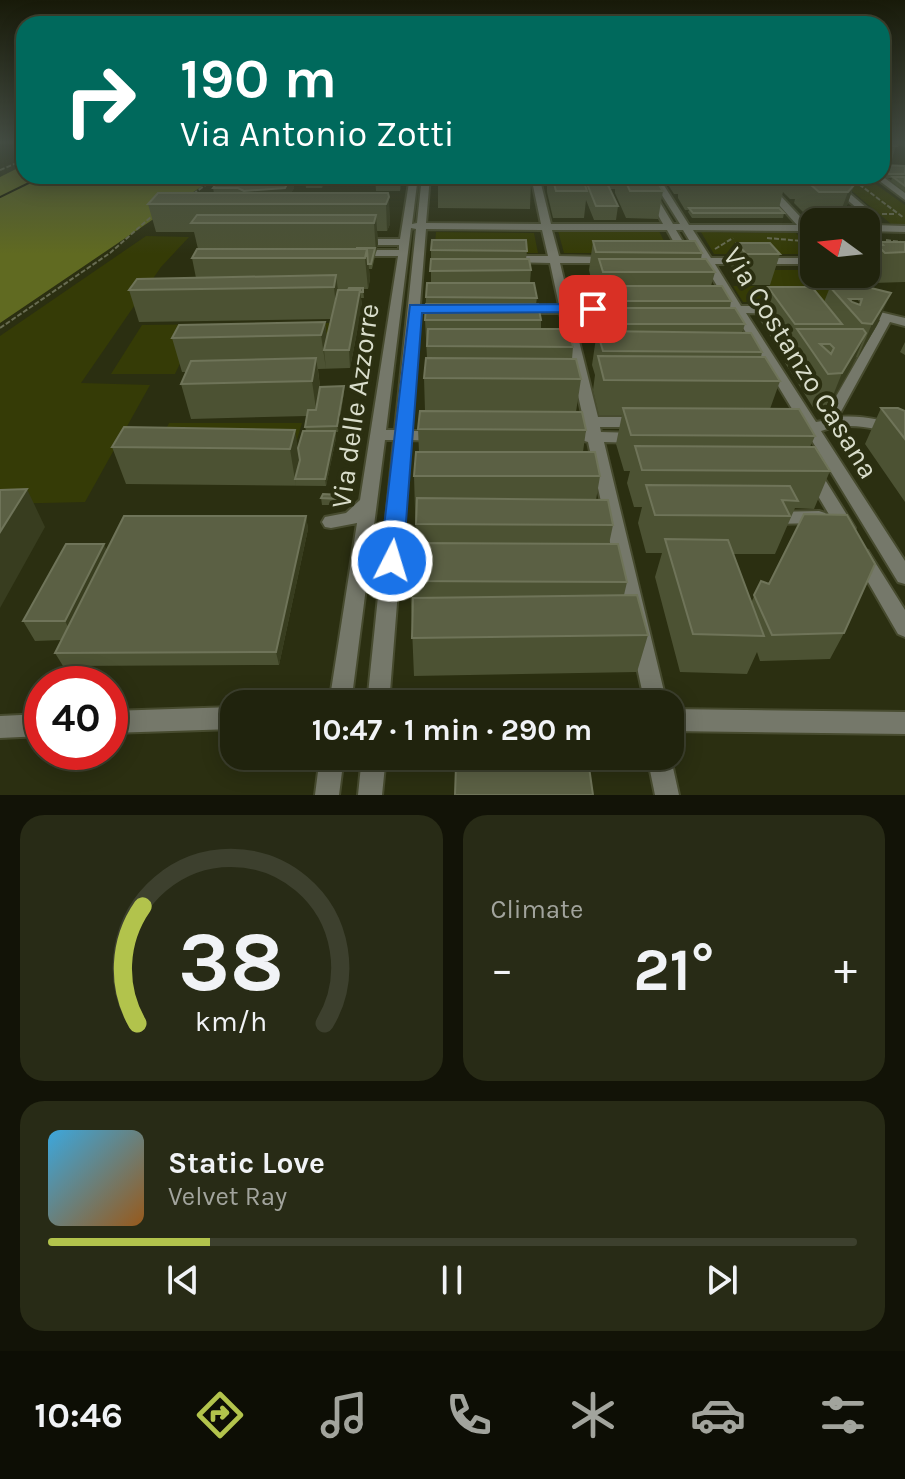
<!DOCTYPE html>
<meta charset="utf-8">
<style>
body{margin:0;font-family:Karla,sans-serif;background:#282b16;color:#f1f3f6;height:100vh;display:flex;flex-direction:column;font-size:30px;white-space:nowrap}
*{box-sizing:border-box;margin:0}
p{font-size:26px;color:#a2a49d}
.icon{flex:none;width:44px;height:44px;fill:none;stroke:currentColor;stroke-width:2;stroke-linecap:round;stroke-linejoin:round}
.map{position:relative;height:795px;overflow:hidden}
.side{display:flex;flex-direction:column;gap:20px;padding:20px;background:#121307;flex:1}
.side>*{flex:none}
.top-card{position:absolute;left:16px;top:16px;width:874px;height:168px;border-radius:24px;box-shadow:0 4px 20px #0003,0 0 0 2px #3d402e;background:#00695c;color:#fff;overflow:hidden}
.needle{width:52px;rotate:285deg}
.controls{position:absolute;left:800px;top:208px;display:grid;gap:16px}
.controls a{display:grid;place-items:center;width:80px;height:80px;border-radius:16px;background:#20230d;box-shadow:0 4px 20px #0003,0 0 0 2px #3d402e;font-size:40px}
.speed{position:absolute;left:24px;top:666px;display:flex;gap:16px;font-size:40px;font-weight:700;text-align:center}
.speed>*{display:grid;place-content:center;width:104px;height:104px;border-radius:50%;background:#20230d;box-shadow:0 4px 20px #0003,0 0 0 2px #3d402e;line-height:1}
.speed .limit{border:12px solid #d22;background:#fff;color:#111}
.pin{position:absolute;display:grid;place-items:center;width:68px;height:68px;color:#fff;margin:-34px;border-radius:16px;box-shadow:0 4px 12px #0006}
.me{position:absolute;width:88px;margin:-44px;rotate:5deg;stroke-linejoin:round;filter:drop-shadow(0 0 6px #0008)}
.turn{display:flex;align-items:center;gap:28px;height:168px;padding:0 32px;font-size:36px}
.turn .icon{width:104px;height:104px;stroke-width:2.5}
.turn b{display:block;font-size:56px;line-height:68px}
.big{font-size:60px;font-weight:700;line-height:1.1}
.side .widget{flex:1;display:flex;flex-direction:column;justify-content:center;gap:12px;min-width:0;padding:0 28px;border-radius:24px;background:#282b16}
.side .dial{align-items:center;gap:0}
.dial svg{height:208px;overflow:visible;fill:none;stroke:#3d402e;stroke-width:7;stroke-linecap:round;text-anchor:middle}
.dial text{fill:#f1f3f6;stroke:none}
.song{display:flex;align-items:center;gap:24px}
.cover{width:96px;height:96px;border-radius:12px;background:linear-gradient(135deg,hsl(200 70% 55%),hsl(30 70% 35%))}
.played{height:8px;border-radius:4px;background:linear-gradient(90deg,#b2c34c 20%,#3d402e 20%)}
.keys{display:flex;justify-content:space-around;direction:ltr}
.heat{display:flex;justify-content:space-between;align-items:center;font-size:44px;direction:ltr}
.side .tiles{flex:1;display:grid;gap:20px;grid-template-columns:1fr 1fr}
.widget:last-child{grid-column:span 2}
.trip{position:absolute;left:220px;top:690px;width:464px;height:80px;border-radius:24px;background:#20230d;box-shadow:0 4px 20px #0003,0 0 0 2px #3d402e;font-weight:700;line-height:80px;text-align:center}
.menu{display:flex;height:128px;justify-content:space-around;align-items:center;background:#0d0e05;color:#a2a49d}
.menu .icon{width:56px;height:56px}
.menu .current{color:#b2c34c}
.menu b{font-size:36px;color:#f1f3f6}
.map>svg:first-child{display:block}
</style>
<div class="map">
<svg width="905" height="795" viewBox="0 0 905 795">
<rect width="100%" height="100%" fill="#2b2f11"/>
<path fill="#353b06" d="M834,176H864L905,205V224H891Z
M558,231H659L670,253H564Z
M436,232L534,233L538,253H434Z
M701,232L796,233L814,254H714Z
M146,236L189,237L161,267L81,383L150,385L85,502L0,504V336Z
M759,270H799L814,286L845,288L836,301L743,302L733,286H770Z
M331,323L324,354L184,355L175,374H111L142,325Z
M169,423H302L293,453L154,454Z"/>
<path fill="#606a21" d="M24,165V176H217L0,323V177Z"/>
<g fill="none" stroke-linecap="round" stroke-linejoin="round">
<path stroke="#141700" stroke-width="2" d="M0,197L43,176"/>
<defs>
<path id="minor" d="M410,176H418L412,224L417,223L422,176H430L426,223L541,224L531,176H539L551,224H663L636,176H644L673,224H680L650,176H658L689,225H797L753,176H762L808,225H814V231L808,234L803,231L693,230L711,258H814V264H715L741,306H778L784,310L778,314L746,313L816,422L822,421L880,320L859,314V310L863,308L905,318V326L890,322L838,417C862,415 883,420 905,427V437C877,429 850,420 821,431L905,561V584L898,582L809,436L794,443L786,438L803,427L734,313H719L713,309L719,305L729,306L704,264L694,261L700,258L683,230H676L691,255L686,258L682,257L667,230H552L559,256L606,257L611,260L606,263H560L570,305H622L628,309L622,313H572L598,417H639L646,422L639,427H600L601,432L637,433L645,438L637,443L604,442L667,704H645L588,442L581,440L578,437L586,432L585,427L579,425L577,422L583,418L560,313H523L517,309L523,305H559L550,263L507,262L502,259L507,256H548L542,230L426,229L410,431H437L445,436L437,441L410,440L389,704H367L394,440H385L351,704H329L357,523L331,528L325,527L322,522L325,517L346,513L360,500L398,256H356L351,253L356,250H399V245H361L356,242L361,239H400ZM411,228L416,229L395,430H386Z
M820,176H829L874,214L877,222L874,225L905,226V232L866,231L867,217Z
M873,176H882L905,193V200Z
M905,257V263L866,264V258Z
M843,274H853L874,304L872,306H864Z
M813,469L819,470L852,523L855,528L852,533L846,535L840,533L805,474L807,470Z
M819,511L825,513L828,517L825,521L819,523L772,524L766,522L763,518L766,514L772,512Z
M862,549L868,551L905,610V637L898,634L853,556L856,551Z
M234,707V729L110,733V711Z
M670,709L905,712V734L670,731Z
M42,714V736L0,738V716Z
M670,754L679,795H655L647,756Z
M320,756H344L339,795H315Z
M362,756H386L382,795H358Z"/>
</defs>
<use href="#minor" stroke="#474b2f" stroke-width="4"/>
<path stroke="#686c52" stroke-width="2" stroke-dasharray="5 2" stroke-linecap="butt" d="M0,170L24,160
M848,176L904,218
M193,194L218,176
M882,214H896
M842,222L851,214
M767,238L814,242
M886,240L901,242
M866,242L880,247
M715,249L733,238
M0,328L110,253L152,216"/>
<use href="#minor" fill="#75786a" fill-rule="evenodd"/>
</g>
<path fill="#4c5233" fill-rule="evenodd" d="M882,142H905V147L895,145L896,146L892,159L886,158L885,161H882Z
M882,165L905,166V192L891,181L892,178H887L882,174Z
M222,176L238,178L239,181H245V184L258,183L257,176H327L322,188H306L305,180L296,176L293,177L294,188L291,193H388L390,224L387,231H377L378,244L372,269H369L370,279L368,289H363L364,298H361L362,306L350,368L318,369L320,387L344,386V392L338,432H336V438L326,486L126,484L112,447L298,448L306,431L305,427L307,416L191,419L181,384L186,372H182L172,338L325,322L327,338L331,319L139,322L129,290L196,278L192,258L198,249L194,232H156L148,204L214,193L213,188Z
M375,176H403L400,191H376Z
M545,176H586V181H596L594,176H653L663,191L658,219L626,218L615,193V189H610L618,206L616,220H594L586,200L584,218H553L547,192V184Z
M662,176H840L854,185L845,211L838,219H810L794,203L795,199H790L783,192L779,208L784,213L783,218H692L688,212L689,210H685L678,198V194H674L667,183V180H665Z
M438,182H531L530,209L438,208Z
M593,241L702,253L701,259L715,272L711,286L731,301L730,308L745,324L742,333L762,352L761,357L780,381L770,409L815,436L810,447L830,471L814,509L795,508L775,554H733L751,603L761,581L844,633L830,659L760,661L757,652L747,674L680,672L655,577L662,553H646L638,523L642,507H634L627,483L630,471H624L616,444L622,415H599L593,390L595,375L592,365L597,331L605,332L601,318L603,304H599L594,289L595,283H592L589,270Z
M879,242H905V282L873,283L866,276Z
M737,243L780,254L770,285H738L730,273Z
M814,247V274H853L848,285H816L805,273Z
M431,250L527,251L526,259L531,270L530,283L537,298L536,304L541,320V329L573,347L572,359L581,379L576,412L586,430L583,452L600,476L596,500L613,525L609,544L627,582L624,595L648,635L637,672L414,676L410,581L416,543L414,476L419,452L418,429L425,411L424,378L427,358L425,320L426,297L431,283Z
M768,287L824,302L830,287L871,288L877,325L858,357H856L852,366L828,408L814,409L785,363L787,357H784L759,319ZM849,299H862L860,305L852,302Z
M905,342V355L900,352Z
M881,408L905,411V502L865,444Z
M341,495V505H322L321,498Z
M306,516L308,529L279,665L63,666L55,653L62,640L35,641L23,621L107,550Z"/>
<path fill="#383d1f" d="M257,176H296L293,177L294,188L287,201L246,204L243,184L245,181L247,191L259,187Z
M321,176H327L322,188Z
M400,176H403L400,191Z
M854,185L845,211L838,219L848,192Z
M389,197L390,224L387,231L386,204Z
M376,215L378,244L376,252L374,223Z
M367,249L370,279L368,289L365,258Z
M336,275L340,307L337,318L334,287Z
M360,290L362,306L350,368L349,350Z
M891,293L877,325L858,357L872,324Z
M325,322L328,350H324L326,369L321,335Z
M866,333L852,366L828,408L842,373Z
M316,358L321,393L317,416L312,381Z
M344,386V392L338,432L337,426Z
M295,430L301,466L295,479L296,486L290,449Z
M335,431L336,438L326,486L325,479Z
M27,489L45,527L0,608V532Z
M306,516L308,529L279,665L276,652Z
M104,544L113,564L75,640L65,621Z"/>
<path fill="#5b6044" stroke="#6f7459" stroke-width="2" fill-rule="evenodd" d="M882,142H891L896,146H886L889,148H882Z
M882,165L905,166V174H889L882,169Z
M222,176L238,178L236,181H245L243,184H257L270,177L291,176L285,188L244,191L238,188H213Z
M438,176H531V182H438Z
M552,176H582L587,191H556Z
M623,176H653L663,191H630Z
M686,176H779L786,183H691Z
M802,177H845L854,185L848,192H819Z
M893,177H905V186Z
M586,181H606L618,206H596Z
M158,193H388L389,197L386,204H148Z
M689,208H779L784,213H693Z
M197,215H376L374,223H191Z
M432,240H526L527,251L431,250Z
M593,241H695L702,253L596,252Z
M879,242H905V252L885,253L878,246L883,245Z
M737,243H770L780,254H746Z
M356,248H375L371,264H368L367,249Z
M197,249H367L365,258H192Z
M431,259H529L531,270L430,271Z
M599,259H706L715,272H603Z
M336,275L334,287L129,290L137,279Z
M427,283H534L537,298L426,297Z
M606,286H722L731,301H611Z
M768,287H812L842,324H795Z
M830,287L871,288L891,293L872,324L862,323ZM849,299H862L860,305L852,302Z
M349,288H363V292H360V290H348Z
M338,290H360L349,350H324Z
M426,304H538L541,320H425Z
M612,308H735L745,324H618Z
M325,322L321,335L172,338L179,325Z
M428,329H569L573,347L427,346Z
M797,329H863L866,333L842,373L828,374ZM820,344H830L834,348L831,354Z
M597,331L751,333L762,352L603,351Z
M598,356L765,357L780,381L604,380Z
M316,358L312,381L181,384L191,361Z
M426,358L576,359L581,379L424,378Z
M344,386L337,426L305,427L308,410H316L320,387Z
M623,408L799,409L815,436L631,435Z
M881,408H898L905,411V439Z
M420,411L582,412L586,430L418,429Z
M124,427L295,430L290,449L112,447Z
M303,431H335L325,479H295L300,460L298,448Z
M635,446L815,447L830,471L642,470Z
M416,452H595L600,476H414Z
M646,485L790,486L798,501L782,500L790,516L655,515Z
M27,489L0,532V490Z
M323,494L341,495L340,499L321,498Z
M417,498L608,500L613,525L416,524Z
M804,514L847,515L875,564L844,633L772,635L754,595L761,581L769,584Z
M124,516H306L276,652L55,653Z
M665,539L728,540L764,636L693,634Z
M413,543L618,544L627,582L410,581Z
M66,544H104L65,621H23Z
M637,595L648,635L412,638L413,598Z
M456,766L589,767L593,795H455Z"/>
<linearGradient id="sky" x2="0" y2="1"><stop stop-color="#181a09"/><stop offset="0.56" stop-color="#444d43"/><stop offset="1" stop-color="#444d43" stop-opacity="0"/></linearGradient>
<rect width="905" height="254" fill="url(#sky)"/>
<path fill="#1a73e8" stroke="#114b97" stroke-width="2" d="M593,304L598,306V312L422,313L403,561L400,568H383L380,561L410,305Z"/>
<g text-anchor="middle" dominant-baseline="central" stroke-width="8" stroke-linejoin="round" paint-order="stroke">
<g font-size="28" fill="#d9ddcb" stroke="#2b2f11">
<text transform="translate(801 363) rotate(58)">Via Costanzo Casana</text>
<text transform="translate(355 406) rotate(-82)">Via delle Azzorre</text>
</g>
</g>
</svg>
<div class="controls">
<a><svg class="needle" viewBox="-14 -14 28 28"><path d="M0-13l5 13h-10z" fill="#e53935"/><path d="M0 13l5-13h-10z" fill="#a2a49d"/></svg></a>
</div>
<div class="speed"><div class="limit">40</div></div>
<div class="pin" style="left:593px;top:309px;background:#d93025"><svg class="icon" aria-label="arrive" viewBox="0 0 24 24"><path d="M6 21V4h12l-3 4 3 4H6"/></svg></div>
<svg class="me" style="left:392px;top:561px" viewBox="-20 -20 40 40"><circle r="17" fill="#1a73e8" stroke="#fff" stroke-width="3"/><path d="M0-11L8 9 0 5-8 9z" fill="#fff"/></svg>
<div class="trip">10:47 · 1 min · 290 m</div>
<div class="top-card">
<div class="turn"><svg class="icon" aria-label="right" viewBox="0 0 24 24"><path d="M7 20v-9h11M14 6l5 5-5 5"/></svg><div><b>190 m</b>Via Antonio Zotti</div></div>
</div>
</div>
<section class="side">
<div class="tiles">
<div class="widget dial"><svg viewBox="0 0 100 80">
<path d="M14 69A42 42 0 1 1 86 69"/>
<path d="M14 69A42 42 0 0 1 16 24" stroke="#b2c34c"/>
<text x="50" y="56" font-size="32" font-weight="700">38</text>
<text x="50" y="72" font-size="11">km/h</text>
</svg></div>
<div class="widget"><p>Climate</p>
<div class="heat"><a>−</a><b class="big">21°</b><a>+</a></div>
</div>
<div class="widget">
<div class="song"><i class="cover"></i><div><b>Static Love</b><p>Velvet Ray</p></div></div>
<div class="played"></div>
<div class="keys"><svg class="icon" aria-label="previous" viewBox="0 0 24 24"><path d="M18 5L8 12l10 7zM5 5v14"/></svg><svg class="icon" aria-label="pause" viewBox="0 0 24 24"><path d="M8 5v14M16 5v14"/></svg><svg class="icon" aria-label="next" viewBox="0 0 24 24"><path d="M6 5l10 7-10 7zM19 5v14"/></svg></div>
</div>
</div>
</section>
<nav class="menu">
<b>10:46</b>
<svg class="icon current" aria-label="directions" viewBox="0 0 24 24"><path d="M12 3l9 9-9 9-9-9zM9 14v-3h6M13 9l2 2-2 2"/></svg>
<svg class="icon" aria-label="music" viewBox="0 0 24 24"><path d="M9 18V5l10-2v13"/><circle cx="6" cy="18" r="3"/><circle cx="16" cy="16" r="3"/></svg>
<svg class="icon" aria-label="phone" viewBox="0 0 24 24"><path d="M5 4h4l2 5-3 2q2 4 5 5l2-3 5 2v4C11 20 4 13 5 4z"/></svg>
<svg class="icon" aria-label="climate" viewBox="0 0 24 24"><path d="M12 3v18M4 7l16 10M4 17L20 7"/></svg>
<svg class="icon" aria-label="car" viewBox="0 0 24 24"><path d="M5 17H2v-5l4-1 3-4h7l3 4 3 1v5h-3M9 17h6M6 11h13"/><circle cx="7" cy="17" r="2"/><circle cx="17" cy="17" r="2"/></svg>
<svg class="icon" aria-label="filters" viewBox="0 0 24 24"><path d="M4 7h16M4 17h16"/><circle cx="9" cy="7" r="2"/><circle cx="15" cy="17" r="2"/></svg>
</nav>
